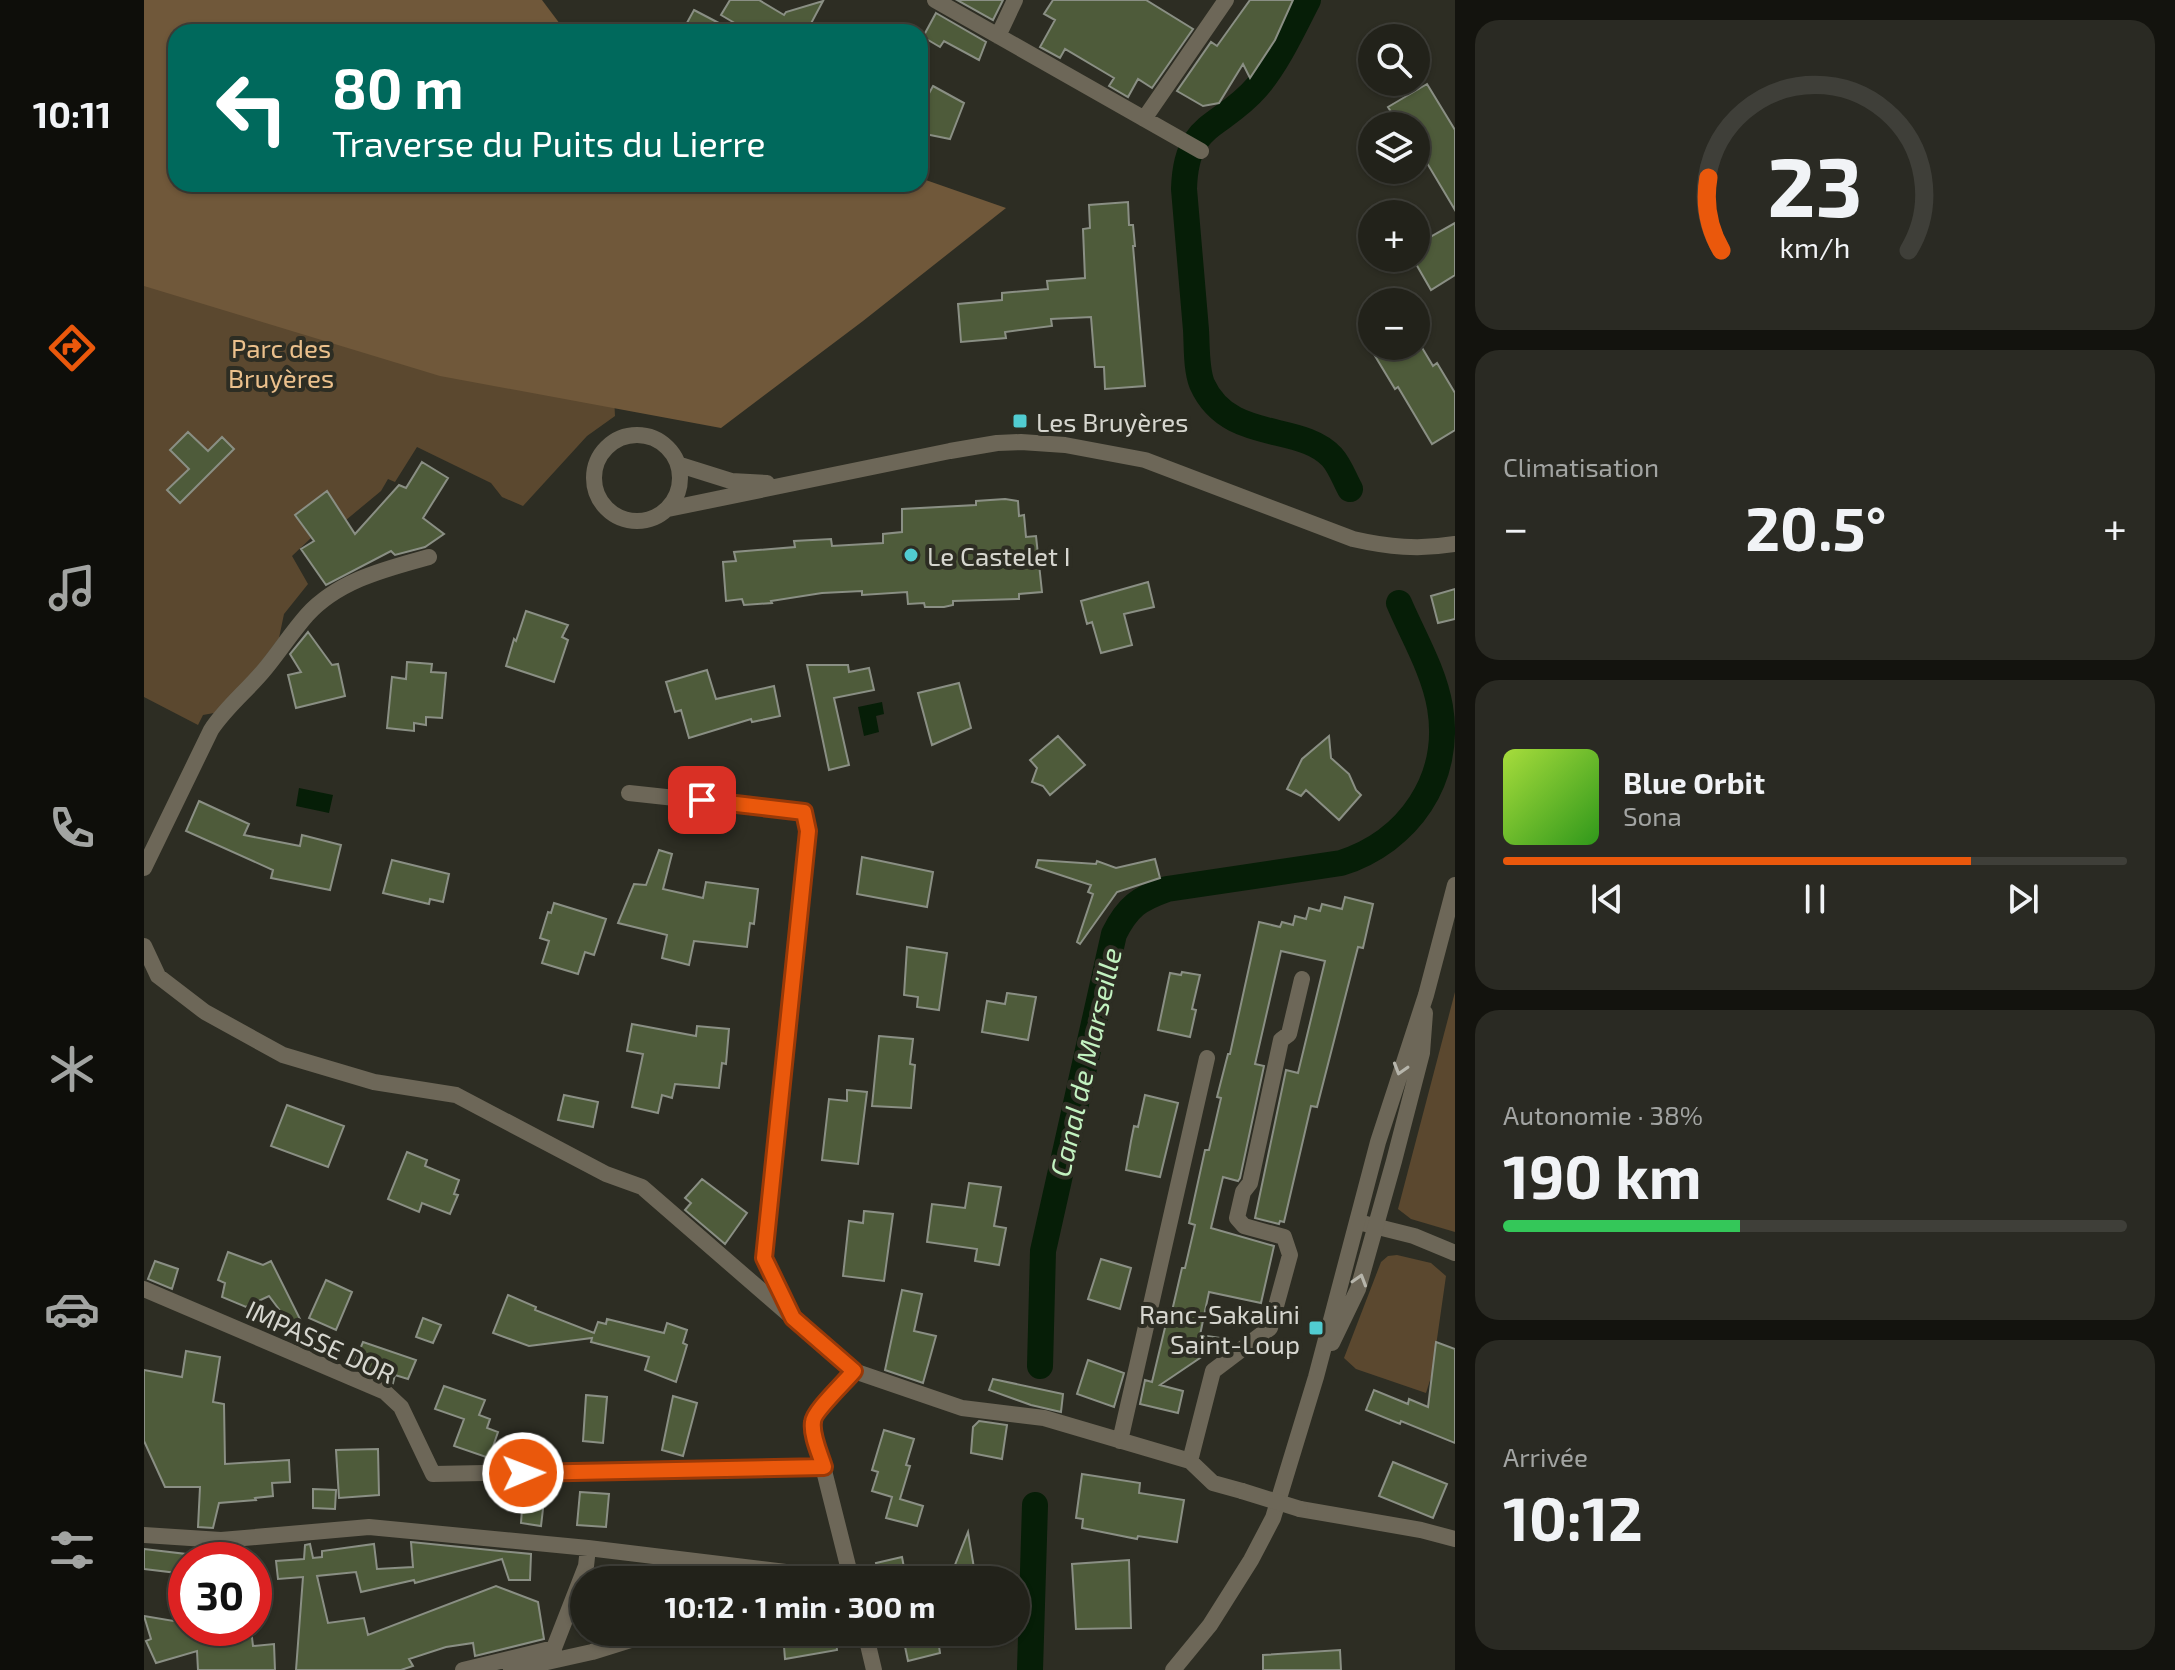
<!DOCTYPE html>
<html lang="fr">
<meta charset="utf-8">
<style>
body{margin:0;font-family:"Exo 2",sans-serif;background:#2a2a23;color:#f1f3f6;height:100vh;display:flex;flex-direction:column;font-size:30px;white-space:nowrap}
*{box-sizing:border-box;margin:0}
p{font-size:26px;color:#a2a4a2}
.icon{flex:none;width:44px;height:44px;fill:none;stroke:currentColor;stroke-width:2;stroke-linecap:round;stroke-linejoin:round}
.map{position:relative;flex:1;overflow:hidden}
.side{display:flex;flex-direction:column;gap:20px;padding:20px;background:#13130e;width:720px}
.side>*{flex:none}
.guide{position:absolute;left:24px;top:24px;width:760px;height:168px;border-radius:24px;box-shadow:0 2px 6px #0004,0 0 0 2px #3f3f39;background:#00695c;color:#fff;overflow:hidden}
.buttons{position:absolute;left:1214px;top:24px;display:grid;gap:16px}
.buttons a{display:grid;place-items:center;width:72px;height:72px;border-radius:50%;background:#22221a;box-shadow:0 2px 6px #0004,0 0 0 2px #3f3f39;font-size:40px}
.speed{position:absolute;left:24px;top:1542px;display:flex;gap:16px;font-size:40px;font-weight:700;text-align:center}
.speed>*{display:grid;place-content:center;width:104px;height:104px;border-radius:50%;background:#22221a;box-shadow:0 2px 6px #0004,0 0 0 2px #3f3f39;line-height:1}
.speed .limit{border:12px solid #d22;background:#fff;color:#111}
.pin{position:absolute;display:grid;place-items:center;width:68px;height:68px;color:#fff;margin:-34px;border-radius:16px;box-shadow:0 4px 12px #0006}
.me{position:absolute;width:88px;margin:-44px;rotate:89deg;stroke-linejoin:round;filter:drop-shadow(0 0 6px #0008)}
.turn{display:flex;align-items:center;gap:28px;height:168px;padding:0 32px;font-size:36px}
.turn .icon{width:104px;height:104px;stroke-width:2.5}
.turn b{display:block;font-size:56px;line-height:68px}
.big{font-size:60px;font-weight:700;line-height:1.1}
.side .tile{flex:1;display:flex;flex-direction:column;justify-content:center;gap:12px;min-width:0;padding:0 28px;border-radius:24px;background:#2a2a23}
.side .dial{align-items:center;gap:0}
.dial svg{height:208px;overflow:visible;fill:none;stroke:#3f3f39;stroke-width:7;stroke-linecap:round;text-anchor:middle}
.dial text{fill:#f1f3f6;stroke:none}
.song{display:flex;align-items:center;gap:24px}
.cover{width:96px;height:96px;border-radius:12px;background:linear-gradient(135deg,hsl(80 70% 55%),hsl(110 70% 35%))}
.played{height:8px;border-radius:4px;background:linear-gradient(90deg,#ea580c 75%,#3f3f39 75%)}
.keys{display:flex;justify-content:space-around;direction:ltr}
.heat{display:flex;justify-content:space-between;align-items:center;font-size:44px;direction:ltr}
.charge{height:12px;border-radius:6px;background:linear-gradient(90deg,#34c759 38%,#3f3f39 0)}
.trip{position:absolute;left:426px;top:1566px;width:460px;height:80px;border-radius:40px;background:#22221a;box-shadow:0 2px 6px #0004,0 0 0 2px #3f3f39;font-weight:700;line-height:80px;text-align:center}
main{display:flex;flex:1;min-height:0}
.dock{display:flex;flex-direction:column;width:144px;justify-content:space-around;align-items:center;background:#0e0e0a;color:#a2a4a2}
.dock .icon{width:56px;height:56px}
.dock .active{color:#ea580c}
.dock b{font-size:36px;color:#f1f3f6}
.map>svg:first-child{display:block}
</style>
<main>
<nav class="dock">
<b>10:11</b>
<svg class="icon active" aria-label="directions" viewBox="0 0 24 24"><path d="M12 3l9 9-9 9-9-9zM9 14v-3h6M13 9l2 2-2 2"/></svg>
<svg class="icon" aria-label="music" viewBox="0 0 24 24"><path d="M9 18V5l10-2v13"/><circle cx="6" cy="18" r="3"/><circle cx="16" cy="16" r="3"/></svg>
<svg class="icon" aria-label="phone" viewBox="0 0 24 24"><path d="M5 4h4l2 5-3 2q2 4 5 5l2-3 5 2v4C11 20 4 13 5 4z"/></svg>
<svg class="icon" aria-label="climate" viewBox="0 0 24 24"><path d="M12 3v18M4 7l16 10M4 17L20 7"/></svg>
<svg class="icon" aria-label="car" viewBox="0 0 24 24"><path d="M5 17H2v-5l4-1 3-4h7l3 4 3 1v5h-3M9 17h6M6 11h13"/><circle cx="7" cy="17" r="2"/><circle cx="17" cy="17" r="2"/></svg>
<svg class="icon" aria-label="filters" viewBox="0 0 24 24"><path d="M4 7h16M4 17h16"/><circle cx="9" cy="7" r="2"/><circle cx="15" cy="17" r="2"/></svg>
</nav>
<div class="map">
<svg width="1311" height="1670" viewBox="0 0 1311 1670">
<rect width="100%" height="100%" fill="#2d2d23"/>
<path fill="#5b482f" d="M0,72L32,184L465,302L471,416L443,436L379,506L358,497L347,483L273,447L251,482L244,479L237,491L202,520L166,504L151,515L167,538L148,556L164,584L140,614L135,638L107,675L70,713L59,715L54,725L0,697Z
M1311,992V1232L1267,1219L1254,1209Z
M1253,1255L1287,1263L1302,1276L1288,1374L1282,1393L1212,1369L1200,1358L1237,1262L1244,1256Z"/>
<path fill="#70583a" d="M0,0H398L422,32H32V184H776V178L862,208L719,321L577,428L296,376L0,286Z"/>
<path fill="#061e07" d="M738,702L740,714L732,716L735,732L720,736L714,707Z
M155,788L189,795L185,813L152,806Z"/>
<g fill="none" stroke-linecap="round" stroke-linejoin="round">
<path stroke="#061e07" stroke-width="26" d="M1164,0C1149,29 1134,62 1113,87C1076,130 1042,120 1040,189C1044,236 1048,283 1052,330C1053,346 1052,369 1058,384C1085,444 1156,422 1188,457C1196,466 1200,478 1206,489
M896,1366L899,1251L970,934C984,906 995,899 1023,889L1197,863C1265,841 1308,779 1296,707C1290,671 1269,636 1255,603
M886,1670L891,1505"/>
</g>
<path fill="#4e5b3a" stroke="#8a8f84" stroke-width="2" d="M586,0H615L640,15L642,12L679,1L664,29L670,32H606L577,15Z
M813,0H859L849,20Z
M909,0H1002L1049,29L1008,88L994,79L984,97L965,86L970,78L921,49L916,58L896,47L911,20L900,14Z
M1106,0H1149L1131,40L1106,78L1099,64L1075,103L1059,106L1033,91L1067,42L1073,46Z
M550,10L592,32H538Z
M792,13L842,42L835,60L800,41L796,47L779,37Z
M1283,84L1311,130V210L1283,163L1278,164L1272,154V126H1256L1244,107Z
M789,86L820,103L806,139L776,133V110Z
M984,202L985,225H989L991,246H989L1001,386L961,389L960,367H951L947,317L907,319L908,326L861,332L862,338L817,342L814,304L858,300V293L904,289L903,281L941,278L939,229L946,228L945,205Z
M1311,223V275L1287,290L1272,264V245Z
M1225,346H1277L1289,366L1293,363L1311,393V430L1288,444L1254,387L1251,389Z
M44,432L64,451L78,437L90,449L36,503L23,490L45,469L26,450Z
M278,462L304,478L279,518L300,534L281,547L251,555L247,551L182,585L157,549L170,541L151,515L183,491L211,534L255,485L262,488Z
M861,499L874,501L875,516L880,515L882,537L892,536L898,592L875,594V599L809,601V605L800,607H781L780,603L764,604L763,592L718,595V591L678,593L627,601L628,603L600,605L598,599L582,601L579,562L592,561L590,552L651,547L650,541L687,539L688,546L739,543V534L758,532V509L832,505V501Z
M1004,582L1010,607L980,614L988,645L957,653L948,622L943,624L937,601Z
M1311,589V619L1294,623L1287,596Z
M382,611L424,625L418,637L424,640L410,682L362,666L370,639L372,641Z
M164,632L188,665L194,664L201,696L152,708L144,675L157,672L146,654Z
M263,662L288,664L287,672L302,673L298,718L282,717V725L270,723V731L243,728L248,677L262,679Z
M663,665H704L705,672L725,668L730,690L690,698L705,765L685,770Z
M563,670L572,699L630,686L636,716L608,722L607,719L545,738L537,710L531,712L522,682Z
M815,683L827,728L788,745L774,693Z
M914,736L941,765L906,795L899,786L888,782L893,768L886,760Z
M1185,736L1187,758L1205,774L1212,790L1217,795L1195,820L1162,790L1157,796L1143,789L1158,759Z
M55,801L105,824L100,835L156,846L158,835L197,845L186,890L127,878L129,870L42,831Z
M515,850L528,854L519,889L559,898L562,882L614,889L610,924L606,923L603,947L550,941L545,965L518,958L523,935L474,923L490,884L502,885Z
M718,857L789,872L783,907L713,894Z
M1011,859L1016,878L973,892L936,944L933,942L949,894L944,892L947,885L892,867L894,860L952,864L953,861L972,868Z
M248,860L305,874L299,902L286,899L285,904L239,893Z
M1201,897L1229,904L1219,948L1214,947L1173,1107L1167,1106L1140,1222L1136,1221L1135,1224L1111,1218L1142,1070L1154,1073L1181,961L1137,951L1111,1064L1120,1066L1096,1178L1094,1181L1079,1177L1067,1228L1130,1246L1117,1303L1065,1292L1056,1335L1084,1339L1016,1385L1039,1391L1034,1413L996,1404L1001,1380L1008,1382L1025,1311H1028L1038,1268H1041L1051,1225L1045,1223L1061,1150H1065L1077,1098L1073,1097L1084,1054H1086L1115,922L1136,927L1138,922L1149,925L1151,916L1162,919L1165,908L1176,911L1178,904L1198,909Z
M410,903L462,919L450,955L441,952L434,974L398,963L405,941L396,938L404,912L407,913Z
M763,947L803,953L795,1010L773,1007L774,997L760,995Z
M1038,972L1056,975L1048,1009L1052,1010L1046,1037L1014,1030L1026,973L1037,975Z
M863,993L892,997L884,1040L838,1032L843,1001L861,1004Z
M488,1024L552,1036L553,1026L585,1029L582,1064L578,1063L575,1088L531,1084L528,1098L518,1095L514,1113L488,1107L499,1054L483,1051Z
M735,1036L769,1039L766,1064L771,1065L767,1108L728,1106Z
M703,1090L723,1092L714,1164L678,1160L685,1099L703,1101Z
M420,1095L454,1102L449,1127L414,1120Z
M1001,1095L1034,1103L1016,1177L982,1170L987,1141L990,1126L994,1127Z
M143,1105L200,1126L184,1167L127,1146Z
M263,1152L283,1160L281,1166L315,1180L310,1194L314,1195L306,1214L278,1203L275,1212L244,1199Z
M558,1179L603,1213L581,1244L541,1210L547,1203L541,1198Z
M825,1183L857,1187L850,1226L862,1228L855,1265L831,1261L833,1249L783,1242L788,1204L821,1208Z
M720,1211L749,1214L740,1281L699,1276L705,1221L719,1223Z
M84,1252L119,1265L127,1261L158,1323L149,1328L125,1296L102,1307L78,1297L81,1283L74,1280Z
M957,1259L987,1268L976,1309L944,1299Z
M11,1261L34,1269L28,1289L4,1279Z
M182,1280L208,1292L192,1330L165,1318Z
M758,1290L778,1294L770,1331L792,1336L779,1383L741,1370Z
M364,1295L392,1307L391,1310L450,1333L454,1322L462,1324L463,1319L520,1333L523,1323L543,1330L539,1343L543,1345L532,1382L501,1370L505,1357L447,1342L448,1338L385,1346L349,1333Z
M279,1318L297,1325L289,1343L272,1337Z
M219,1342L272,1360L264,1379L251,1375L249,1383L209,1366Z
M1292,1342L1311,1349V1443L1257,1421L1256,1424L1222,1410L1230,1390L1264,1404L1265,1399L1284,1407Z
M42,1351L76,1357L69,1402L80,1404L81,1464L145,1460L146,1482L128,1483L129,1496L111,1498L112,1500L75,1503L69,1528L54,1527L56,1487H21L0,1441V1370L38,1377Z
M944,1360L980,1373L970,1407L933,1394Z
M849,1379L919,1394L917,1412L887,1405L845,1390Z
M300,1386L341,1400L335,1415L346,1419L343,1428L354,1432L345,1458L310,1446L320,1419L291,1409Z
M442,1395L463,1397L459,1443L439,1441Z
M529,1396L553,1403L539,1456L518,1450Z
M835,1421L863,1425L858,1459L827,1453L829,1427Z
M740,1430L770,1439L762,1465L766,1466L756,1499L779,1506L773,1526L742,1518L748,1497L728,1491L734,1472L728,1470Z
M234,1449L235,1495L195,1498L192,1450Z
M1249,1462L1303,1484L1289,1518L1235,1496Z
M938,1474L996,1483L995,1493L1040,1500L1033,1542L994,1536L993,1539L938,1528L939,1519L932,1518Z
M169,1489L192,1490L191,1509L169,1508Z
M436,1492L465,1494L462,1527L433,1525Z
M379,1496L400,1500L397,1526L377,1523Z
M824,1532L832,1580H805Z
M267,1542L387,1554L386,1580H365L358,1559L271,1583L270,1580L217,1592L212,1572L173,1576L184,1623L220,1618L224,1635L352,1586L394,1602L400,1639L331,1656L329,1643L302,1647L265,1659L269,1666L257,1670H152L159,1577L134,1579L132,1561L160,1559L161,1545L166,1544L169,1558L178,1557V1551L230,1544L233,1569L269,1567Z
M0,1549L42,1554V1574L0,1569Z
M758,1557L762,1578L736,1580L732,1563Z
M985,1560L987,1628L932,1629L928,1564Z
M0,1616L42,1623V1628H68L69,1631L107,1629L109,1646L130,1644L131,1670H54L53,1651L12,1663L2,1641L7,1639Z
M641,1632H691L693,1650L641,1659L639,1634Z
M758,1632H793L796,1653L764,1661Z
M1196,1650L1197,1670H1119V1655Z"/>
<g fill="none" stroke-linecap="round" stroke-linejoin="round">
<path stroke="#6d6758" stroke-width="16" d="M791,0L1057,151
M854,36L871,0
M1000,119L1082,0
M450 478a43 43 0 1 1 86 0a43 43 0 1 1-86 0Z
M536,465L587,481L623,483
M524,509L806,451L853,443L877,442L921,445L1001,460L1209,539C1244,547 1275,550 1311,544
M485,793L660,812L664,831L620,1258L644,1309
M0,868L67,730C82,707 104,690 121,669C135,652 148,632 163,615C195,580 242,569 285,557
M0,946L14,976L61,1012L139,1055L230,1082L312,1095L462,1174L498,1187L710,1371L818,1408L900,1418L1046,1461L1069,1483L1098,1491
M1218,1223L1270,1236L1311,1253
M0,1289L241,1392L257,1407L289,1474L680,1467
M976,1441L1063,1058
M1046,1461L1069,1371L1126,1328L1146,1255L1140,1237L1100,1226L1093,1218L1099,1192L1106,1183L1137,1040L1145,1034L1158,979
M1156,1509L1277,1530L1311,1539
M0,1535L77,1540L225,1527L444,1548L683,1577
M676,1580L705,1570L668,1423C676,1403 697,1387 710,1371
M721,1632L730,1670
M319,1670L410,1648L442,1566L444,1548
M367,1670L448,1652L512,1632"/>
<path stroke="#6d6758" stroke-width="16" d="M1188,1343L1214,1289L1250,1161L1278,1053L1281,1013
M1029,1670L1066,1625L1107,1560L1129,1518L1172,1377L1234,1142L1282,995L1311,885"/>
<path stroke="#6d6758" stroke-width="16" d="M1098,1491L1156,1509"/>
</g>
<defs><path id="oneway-chevron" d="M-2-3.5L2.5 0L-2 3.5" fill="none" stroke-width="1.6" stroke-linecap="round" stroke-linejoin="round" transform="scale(2)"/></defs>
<g stroke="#b6b5ab">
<use href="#oneway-chevron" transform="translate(1256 1069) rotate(107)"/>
<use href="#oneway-chevron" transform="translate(1216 1280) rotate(-73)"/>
</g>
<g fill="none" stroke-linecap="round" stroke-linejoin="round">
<defs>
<path id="route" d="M379,1473L680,1467C676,1454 667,1435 669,1422C669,1412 702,1381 710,1371L649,1318L620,1258L664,831L660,812L558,800"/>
</defs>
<use href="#route" stroke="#983908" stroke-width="20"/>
<use href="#route" stroke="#ea580c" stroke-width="14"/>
</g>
<g fill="#51ccd1" stroke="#2d2d23" stroke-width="3">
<rect x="868" y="413" width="16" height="16" rx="4"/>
<circle cx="767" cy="555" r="8"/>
<rect x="1164" y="1320" width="16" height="16" rx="4"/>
</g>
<g text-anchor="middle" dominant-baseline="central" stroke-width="8" stroke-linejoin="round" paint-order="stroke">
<g font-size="26" fill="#ebc08c" stroke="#2d2d23">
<text x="137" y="347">Parc des<tspan x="137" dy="30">Bruyères</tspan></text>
</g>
<g font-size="26" fill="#d6d6cf" stroke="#2d2d23" text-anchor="start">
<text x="892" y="421">Les Bruyères</text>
<text x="783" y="555">Le Castelet I</text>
<text x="1156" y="1313" text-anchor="end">Ranc-Sakalini<tspan x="1156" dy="30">Saint-Loup</tspan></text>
</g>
<g font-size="26" fill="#d6d6cf" stroke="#2d2d23">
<text transform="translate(177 1341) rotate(25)">IMPASSE DOR</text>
</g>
<g font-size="28" font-style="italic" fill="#c2f2c0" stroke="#2d2d23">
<text transform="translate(941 1062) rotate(-77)">Canal de Marseille</text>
</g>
</g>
</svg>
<div class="buttons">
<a><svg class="icon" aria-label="search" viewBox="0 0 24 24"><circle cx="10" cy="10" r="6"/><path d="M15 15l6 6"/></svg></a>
<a><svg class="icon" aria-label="layers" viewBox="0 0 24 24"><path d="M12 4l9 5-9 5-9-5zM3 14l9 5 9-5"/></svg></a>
<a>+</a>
<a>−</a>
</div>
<div class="speed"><div class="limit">30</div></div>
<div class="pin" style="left:558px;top:800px;background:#d93025"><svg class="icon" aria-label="arrive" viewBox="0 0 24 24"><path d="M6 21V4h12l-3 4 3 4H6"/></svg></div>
<svg class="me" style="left:379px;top:1473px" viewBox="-20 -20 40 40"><circle r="17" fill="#ea580c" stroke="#fff" stroke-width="3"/><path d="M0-11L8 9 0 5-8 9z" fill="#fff"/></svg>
<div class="trip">10:12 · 1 min · 300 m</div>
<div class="guide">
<div class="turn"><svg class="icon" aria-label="left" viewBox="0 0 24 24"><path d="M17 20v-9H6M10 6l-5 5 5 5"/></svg><div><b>80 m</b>Traverse du Puits du Lierre</div></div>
</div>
</div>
<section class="side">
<div class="tile dial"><svg viewBox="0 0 100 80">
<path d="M14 69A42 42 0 1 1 86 69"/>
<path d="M14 69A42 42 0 0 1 9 41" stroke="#ea580c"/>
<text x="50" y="56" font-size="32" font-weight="700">23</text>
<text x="50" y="72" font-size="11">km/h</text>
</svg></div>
<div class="tile"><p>Climatisation</p>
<div class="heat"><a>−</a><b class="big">20.5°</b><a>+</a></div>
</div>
<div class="tile">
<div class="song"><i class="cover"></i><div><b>Blue Orbit</b><p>Sona</p></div></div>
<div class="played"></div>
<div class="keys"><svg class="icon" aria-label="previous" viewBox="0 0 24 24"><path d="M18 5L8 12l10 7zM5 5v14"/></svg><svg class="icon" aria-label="pause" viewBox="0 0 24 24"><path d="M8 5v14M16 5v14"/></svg><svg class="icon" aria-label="next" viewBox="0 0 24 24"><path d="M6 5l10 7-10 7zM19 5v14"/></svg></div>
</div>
<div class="tile"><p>Autonomie · 38%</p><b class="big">190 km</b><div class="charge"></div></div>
<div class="tile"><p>Arrivée</p><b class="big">10:12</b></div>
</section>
</main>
